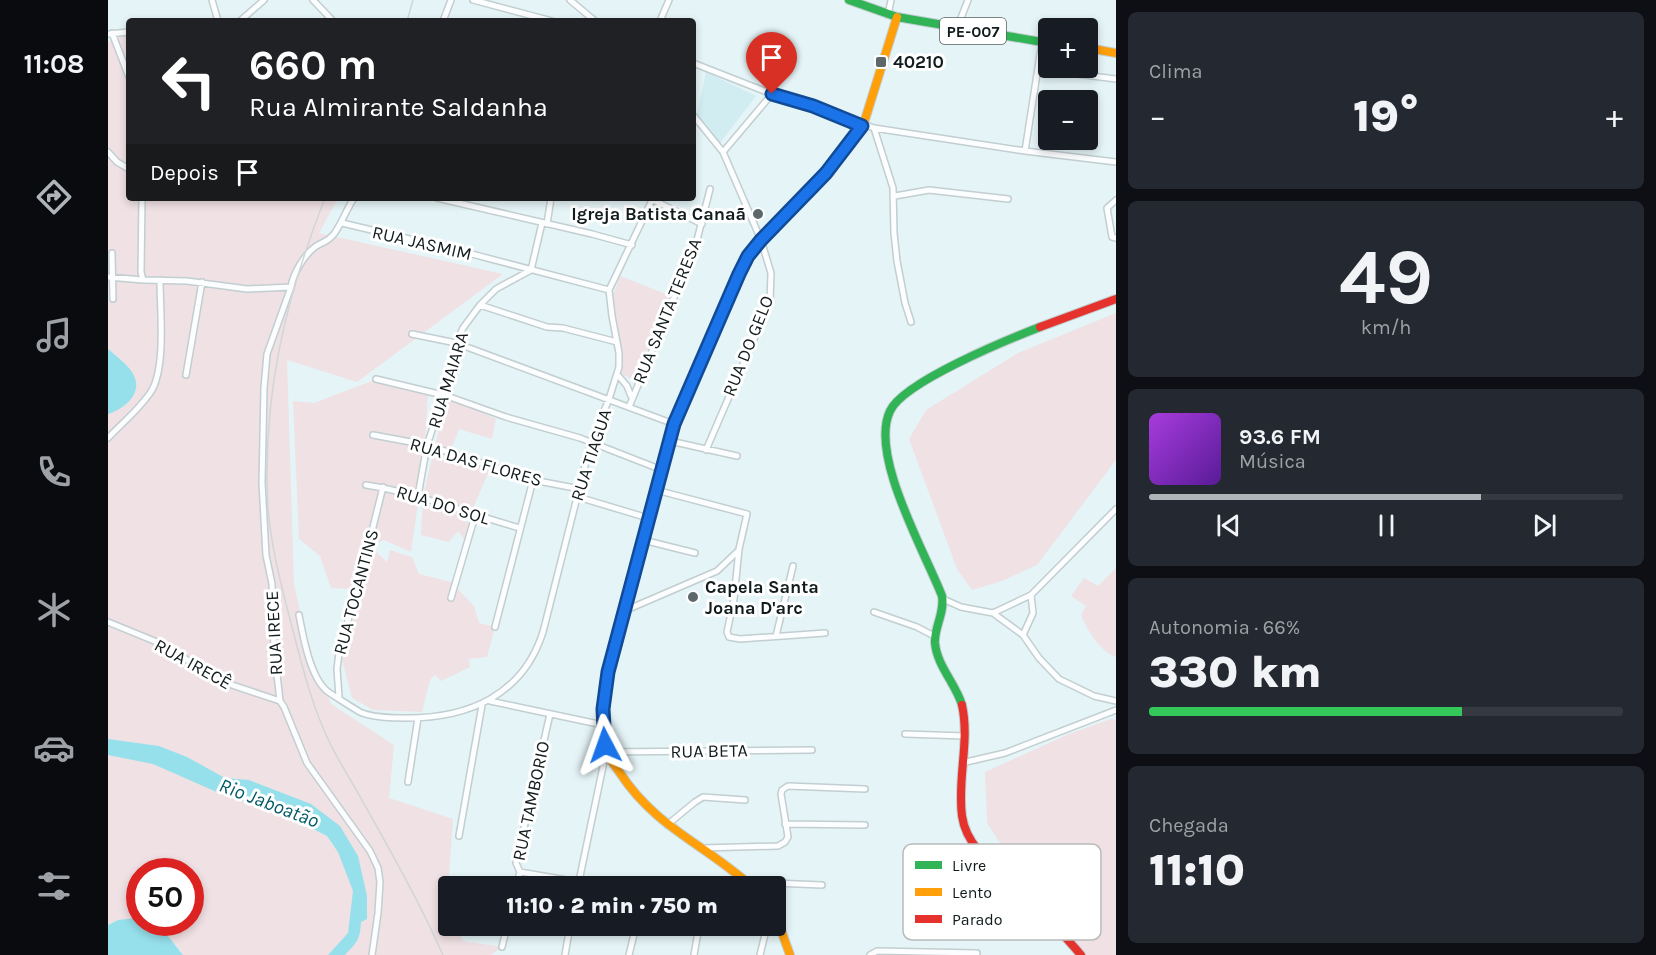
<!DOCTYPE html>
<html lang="pt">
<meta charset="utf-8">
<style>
body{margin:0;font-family:Karla,sans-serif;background:#242831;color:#f1f3f6;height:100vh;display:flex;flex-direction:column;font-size:22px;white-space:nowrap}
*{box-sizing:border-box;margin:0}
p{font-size:20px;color:#9ea1a6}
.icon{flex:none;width:33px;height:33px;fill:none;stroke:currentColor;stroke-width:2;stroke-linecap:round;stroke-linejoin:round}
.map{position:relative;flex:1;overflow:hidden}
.side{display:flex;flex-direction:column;gap:12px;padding:12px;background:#0d0f14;width:540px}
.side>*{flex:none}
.guide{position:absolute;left:18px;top:18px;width:570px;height:183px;border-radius:6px;box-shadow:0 3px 9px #0003;background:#202124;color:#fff;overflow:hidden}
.tools{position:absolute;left:930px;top:18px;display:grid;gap:12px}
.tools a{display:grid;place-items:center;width:60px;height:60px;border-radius:6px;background:#171b24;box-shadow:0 3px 9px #0003;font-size:30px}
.speed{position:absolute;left:18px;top:858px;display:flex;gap:12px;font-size:30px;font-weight:700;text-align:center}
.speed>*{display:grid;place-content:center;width:78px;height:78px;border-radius:50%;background:#171b24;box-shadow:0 3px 9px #0003;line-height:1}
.speed .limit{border:9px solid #d22;background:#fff;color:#111}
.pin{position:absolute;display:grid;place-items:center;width:51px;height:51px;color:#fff;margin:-62px -26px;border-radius:50% 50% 50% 0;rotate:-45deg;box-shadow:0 0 6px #0007}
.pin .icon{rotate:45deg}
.me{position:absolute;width:66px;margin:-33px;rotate:356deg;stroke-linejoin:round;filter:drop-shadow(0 0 4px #0008)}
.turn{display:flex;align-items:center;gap:21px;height:126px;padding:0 24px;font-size:27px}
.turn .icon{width:78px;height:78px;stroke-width:2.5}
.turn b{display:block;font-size:42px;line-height:51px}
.then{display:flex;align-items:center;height:57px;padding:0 24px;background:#0003;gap:12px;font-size:22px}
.big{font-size:45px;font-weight:800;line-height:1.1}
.side .card{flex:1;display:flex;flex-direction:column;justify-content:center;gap:9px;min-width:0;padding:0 21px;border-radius:9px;background:#242831}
.side .dial{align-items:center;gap:0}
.dial b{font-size:78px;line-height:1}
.song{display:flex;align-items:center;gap:18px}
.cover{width:72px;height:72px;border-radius:9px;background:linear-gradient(135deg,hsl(280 70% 55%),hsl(270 70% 35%))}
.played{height:6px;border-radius:3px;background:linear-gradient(90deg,#aeb4b7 70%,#363941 70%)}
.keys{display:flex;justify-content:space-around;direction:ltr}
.heat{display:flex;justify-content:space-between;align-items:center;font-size:33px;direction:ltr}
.charge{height:9px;border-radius:4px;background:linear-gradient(90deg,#34c759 66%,#363941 0)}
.trip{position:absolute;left:330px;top:876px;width:348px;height:60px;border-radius:6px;background:#171b24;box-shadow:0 3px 9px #0003;font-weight:800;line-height:60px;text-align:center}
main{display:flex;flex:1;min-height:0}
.tab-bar{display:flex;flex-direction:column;width:108px;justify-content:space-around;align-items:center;background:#090b0e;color:#9ea1a6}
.tab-bar .icon{width:42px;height:42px}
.tab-bar .current{color:#aeb4b7}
.tab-bar b{font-size:27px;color:#f1f3f6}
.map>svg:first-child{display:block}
</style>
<main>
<nav class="tab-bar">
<b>11:08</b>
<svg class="icon current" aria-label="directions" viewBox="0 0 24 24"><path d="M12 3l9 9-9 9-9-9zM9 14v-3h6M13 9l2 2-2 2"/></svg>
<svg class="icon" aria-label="music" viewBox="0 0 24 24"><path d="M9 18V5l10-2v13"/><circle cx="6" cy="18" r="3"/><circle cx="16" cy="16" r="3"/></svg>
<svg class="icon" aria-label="phone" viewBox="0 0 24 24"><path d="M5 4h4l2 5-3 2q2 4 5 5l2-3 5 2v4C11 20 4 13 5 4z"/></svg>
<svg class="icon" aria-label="climate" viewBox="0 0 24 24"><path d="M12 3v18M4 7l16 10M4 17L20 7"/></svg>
<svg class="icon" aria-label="car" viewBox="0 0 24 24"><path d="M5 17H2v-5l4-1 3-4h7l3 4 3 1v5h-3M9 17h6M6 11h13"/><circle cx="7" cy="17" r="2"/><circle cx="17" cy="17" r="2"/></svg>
<svg class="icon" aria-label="filters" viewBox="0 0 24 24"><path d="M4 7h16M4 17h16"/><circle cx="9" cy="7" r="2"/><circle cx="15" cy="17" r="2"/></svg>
</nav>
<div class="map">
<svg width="1008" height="955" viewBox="0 0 1008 955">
<rect width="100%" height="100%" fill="#e5f4f7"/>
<path fill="#d2edf1" d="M598,72L648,96L612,143L589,114Z"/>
<path fill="#f0e1e4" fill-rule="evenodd" d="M12,36H21V198H230L211,233L395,274L249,382L179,360L186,585L201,649L223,704L286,745L281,798L345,819L339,903L340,926H349L355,941L394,947L383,955H75C65,941 56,930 40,923L82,922V872H32L31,919L10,920L0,925V42ZM141,780L202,804L229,825L226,847L219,836L181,817L151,806L121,797Z
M512,276L563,296L526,381L513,373L505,295Z
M1008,313V460L929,565L894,581L864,590L849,569L801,439L818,410L910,353Z
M264,381L320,391L316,463L303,552L276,540L254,550L245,589L223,588L212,556L191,539L185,401L206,403Z
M339,396L388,419L384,439L351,429L343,450L381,471L365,508L357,506L356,521L364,524L356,539L350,531L341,542L313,535L315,496Z
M265,549L279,562L282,550L304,557L311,574L343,582L366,606L371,623L387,627L379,657L361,659L362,667L333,681L327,675L322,680L314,712L265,710L244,698L234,660Z
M1008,568V657C993,653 978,628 973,615L978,606L963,596L976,578L990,586Z
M1003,719L1008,720V955H978L918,883L879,823L877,772L961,734Z"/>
<path fill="#96e0ec" d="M0,349C8,356 22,366 26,376C35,394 15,410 0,414Z
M0,739L51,746L79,757L117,778L141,780L203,804L232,826L250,856L259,896V919L253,922C252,940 249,942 237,955H220L240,933L245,891L230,852L219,836L181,817L151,805L120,797L45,764L0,755Z
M29,918L31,919L32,922C53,922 63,940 75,955H0V925L10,920Z"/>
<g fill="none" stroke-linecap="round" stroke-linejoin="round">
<defs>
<path id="street" d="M104,0L110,21
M205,0L225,21
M365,0L444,21
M462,0L487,21
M780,15L783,0
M132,21L156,0
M335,21L343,0
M552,21L561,0
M849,28L860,0
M4,33L21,77
M0,34L21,32
M585,63L664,94L705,106L766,128L917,151L1008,162
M930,69L1008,79
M585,115L615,152L653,240L663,273L662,302L598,450
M766,128L785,188L786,233L789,261L797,303L803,322
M917,151L934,42
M0,152L9,162L21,169
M615,152L664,94
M787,196L821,190L900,199
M34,198L33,272L35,280L79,281L139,289L183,287
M246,198C238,210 234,223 226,234C219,243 215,241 207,247C196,255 185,274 183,287L159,354L156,388L154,483L158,555L164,584L166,648L172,701L176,707L199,763L262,851L270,868L272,882L270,913L264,955
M329,198L484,234L524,245
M541,198L594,224
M1008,200L999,208L1004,237L1008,238
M234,223L360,253L501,290
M439,224L443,198
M4,253L5,299
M0,277L35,280
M372,305L439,327L455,328L509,342
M304,334L348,343L566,424
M509,374L519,386L523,396
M78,375L94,282
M268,379L339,396L398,417L472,438L554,470
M521,407L588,244L602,189
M265,435L319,445L425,480L472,489
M0,438C14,423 33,408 44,390C58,365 52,309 52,280
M562,441L629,456
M258,485C310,493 361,514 412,528
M548,490L639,514L631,549L626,599L619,632L621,637L632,639L717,633
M310,496L319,445L336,395L348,343L355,328L372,305L388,289L423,270L434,223
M470,497L540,518
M535,540L587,553
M343,598L367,516
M835,599L853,607L885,613L923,595L1008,509
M516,611L609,571L630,551
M766,612L809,627L828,637
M885,613L915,635L931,658L951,679L986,696L1008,701
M191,615C195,636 202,677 219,691C223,694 251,712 254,713C268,718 285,718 299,718C361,718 415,695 435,632L483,442L501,399L511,367V353L504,316L501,290L545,198
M0,622L61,647L106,679L172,701
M387,627L425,480
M915,635L925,613L923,595
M668,636L685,566
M231,697L229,669L231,653L254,571L275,487
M382,701L495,725
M797,734L857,736
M854,763L897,753L1008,710
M300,782L310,718
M677,824L757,825
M559,825L587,802L595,797L637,800
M351,836L374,705
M595,848L670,846L677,842L680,837L673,794L674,790L680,786L757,789
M412,872L493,886
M639,882L714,885
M408,886L412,872L408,863L442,714
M470,886L498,752L704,750
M394,947L399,926
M457,955L462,926
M521,955L528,926
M586,955L591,926
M652,955L659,926
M762,955L769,951L869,953"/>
<path id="fast" d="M741,0L789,17L940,43
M854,705C848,684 829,666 827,643C826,627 837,613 834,596C817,552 761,455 782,411C795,382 901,339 932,327"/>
<path id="slow" d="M980,48L1008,53
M668,226L718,173L755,126L789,17
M506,650C499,682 490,716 498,750C500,758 507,766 512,773C548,828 597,844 643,886
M668,916L682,955"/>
<path id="jam" d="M932,327L1008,299
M506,650L566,424L635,264L668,226
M854,705C862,742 849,779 854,816C859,852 896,873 920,897C938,916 956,935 973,955"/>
</defs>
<use href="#street" stroke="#c2ced0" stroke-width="8"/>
<use href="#fast" stroke="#c2ced0" stroke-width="10"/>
<use href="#slow" stroke="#c2ced0" stroke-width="10"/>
<use href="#jam" stroke="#c2ced0" stroke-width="10"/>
<use href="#street" stroke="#fbfdfe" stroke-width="5"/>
<use href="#fast" stroke="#30b455" stroke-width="8"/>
<use href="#slow" stroke="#ff9f0a" stroke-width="8"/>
<use href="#jam" stroke="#e5322d" stroke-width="8"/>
<path stroke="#d1d6d7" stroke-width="1.5" d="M299,21L305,0
M217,198C177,300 154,396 160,507C163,548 174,588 184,627C194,665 203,703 220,739C230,761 244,781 255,802C283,852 312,903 335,955"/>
</g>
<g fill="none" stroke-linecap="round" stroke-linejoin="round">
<defs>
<path id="route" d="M497,745L495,709L500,672L566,424L631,274L640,256L653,240L718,173L754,126L705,106L664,94"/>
</defs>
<use href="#route" stroke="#114b97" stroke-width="15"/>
<use href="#route" stroke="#1a73e8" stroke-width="10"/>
</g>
<g fill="#5c6869" stroke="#fff" stroke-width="2">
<rect x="767" y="56" width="12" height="12" rx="3"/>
<circle cx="650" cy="214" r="6"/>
<circle cx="585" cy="597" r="6"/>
</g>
<g text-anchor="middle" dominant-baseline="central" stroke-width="6" stroke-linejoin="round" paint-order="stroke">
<rect fill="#fff" stroke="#596061" stroke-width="1.5" x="832" y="18" width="66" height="26" rx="4.5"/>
<g font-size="16" font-weight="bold" fill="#121c1d">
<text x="865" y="31">PE-007</text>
</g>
<g font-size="18" font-weight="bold" fill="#121c1d" stroke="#fff" text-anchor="start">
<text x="785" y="62">40210</text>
<text x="638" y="214" text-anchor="end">Igreja Batista Canaã</text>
<text x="597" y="587">Capela Santa<tspan x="597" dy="21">Joana D'arc</tspan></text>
</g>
<g font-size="18" fill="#121c1d" stroke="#fff">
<text transform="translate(314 243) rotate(13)">RUA JASMIM</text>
<text transform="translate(559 311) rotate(-68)">RUA SANTA TERESA</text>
<text transform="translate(640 346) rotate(-68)">RUA DO GELO</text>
<text transform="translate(340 380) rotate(-73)">RUA MAIARA</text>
<text transform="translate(483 455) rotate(-72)">RUA TIAGUA</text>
<text transform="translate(368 462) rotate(16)">RUA DAS FLORES</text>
<text transform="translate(335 505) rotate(17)">RUA DO SOL</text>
<text transform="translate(248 592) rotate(-75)">RUA TOCANTINS</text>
<text transform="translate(166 633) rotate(-93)">RUA IRECE</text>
<text transform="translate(85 664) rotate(29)">RUA IRECÊ</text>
<text transform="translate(601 751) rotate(-1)">RUA BETA</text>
<text transform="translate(423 801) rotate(-78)">RUA TAMBORIO</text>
</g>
<g font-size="20" font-style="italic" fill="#005a66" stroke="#fff">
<text transform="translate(161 803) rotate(21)">Rio Jaboatão</text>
</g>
</g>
<rect x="795" y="844" width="198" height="96" rx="9" fill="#fff" stroke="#b8bbbb" stroke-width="1.5"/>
<rect x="807" y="861" width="27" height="8" fill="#30b455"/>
<rect x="807" y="888" width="27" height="8" fill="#ff9f0a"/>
<rect x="807" y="915" width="27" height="8" fill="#e5322d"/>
<g font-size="16" fill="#121c1d">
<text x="844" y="871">Livre</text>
<text x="844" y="898">Lento</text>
<text x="844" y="925">Parado</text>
</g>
</svg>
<div class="tools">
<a>+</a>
<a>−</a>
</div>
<div class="speed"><div class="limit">50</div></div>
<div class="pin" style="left:664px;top:94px;background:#d93025"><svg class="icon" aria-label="arrive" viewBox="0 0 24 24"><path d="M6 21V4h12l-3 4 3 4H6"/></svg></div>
<svg class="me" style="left:497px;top:745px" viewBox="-20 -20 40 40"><path d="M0-17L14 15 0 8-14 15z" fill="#1a73e8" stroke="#fff" stroke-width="4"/></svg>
<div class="trip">11:10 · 2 min · 750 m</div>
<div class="guide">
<div class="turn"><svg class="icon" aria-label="left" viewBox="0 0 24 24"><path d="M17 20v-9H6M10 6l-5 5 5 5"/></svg><div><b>660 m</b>Rua Almirante Saldanha</div></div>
<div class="then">Depois<svg class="icon" aria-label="arrive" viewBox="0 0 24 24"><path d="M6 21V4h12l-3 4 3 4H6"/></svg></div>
</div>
</div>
<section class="side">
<div class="card"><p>Clima</p>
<div class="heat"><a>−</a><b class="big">19°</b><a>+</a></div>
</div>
<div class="card dial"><b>49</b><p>km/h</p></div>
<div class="card">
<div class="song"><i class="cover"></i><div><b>93.6 FM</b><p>Música</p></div></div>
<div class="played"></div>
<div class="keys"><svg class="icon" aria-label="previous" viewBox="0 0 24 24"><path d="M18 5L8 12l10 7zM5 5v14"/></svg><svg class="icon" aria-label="pause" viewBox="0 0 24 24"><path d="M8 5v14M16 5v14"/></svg><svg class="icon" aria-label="next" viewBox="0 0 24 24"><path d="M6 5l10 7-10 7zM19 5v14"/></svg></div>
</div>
<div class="card"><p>Autonomia · 66%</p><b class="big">330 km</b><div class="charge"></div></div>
<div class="card"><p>Chegada</p><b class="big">11:10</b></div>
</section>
</main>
